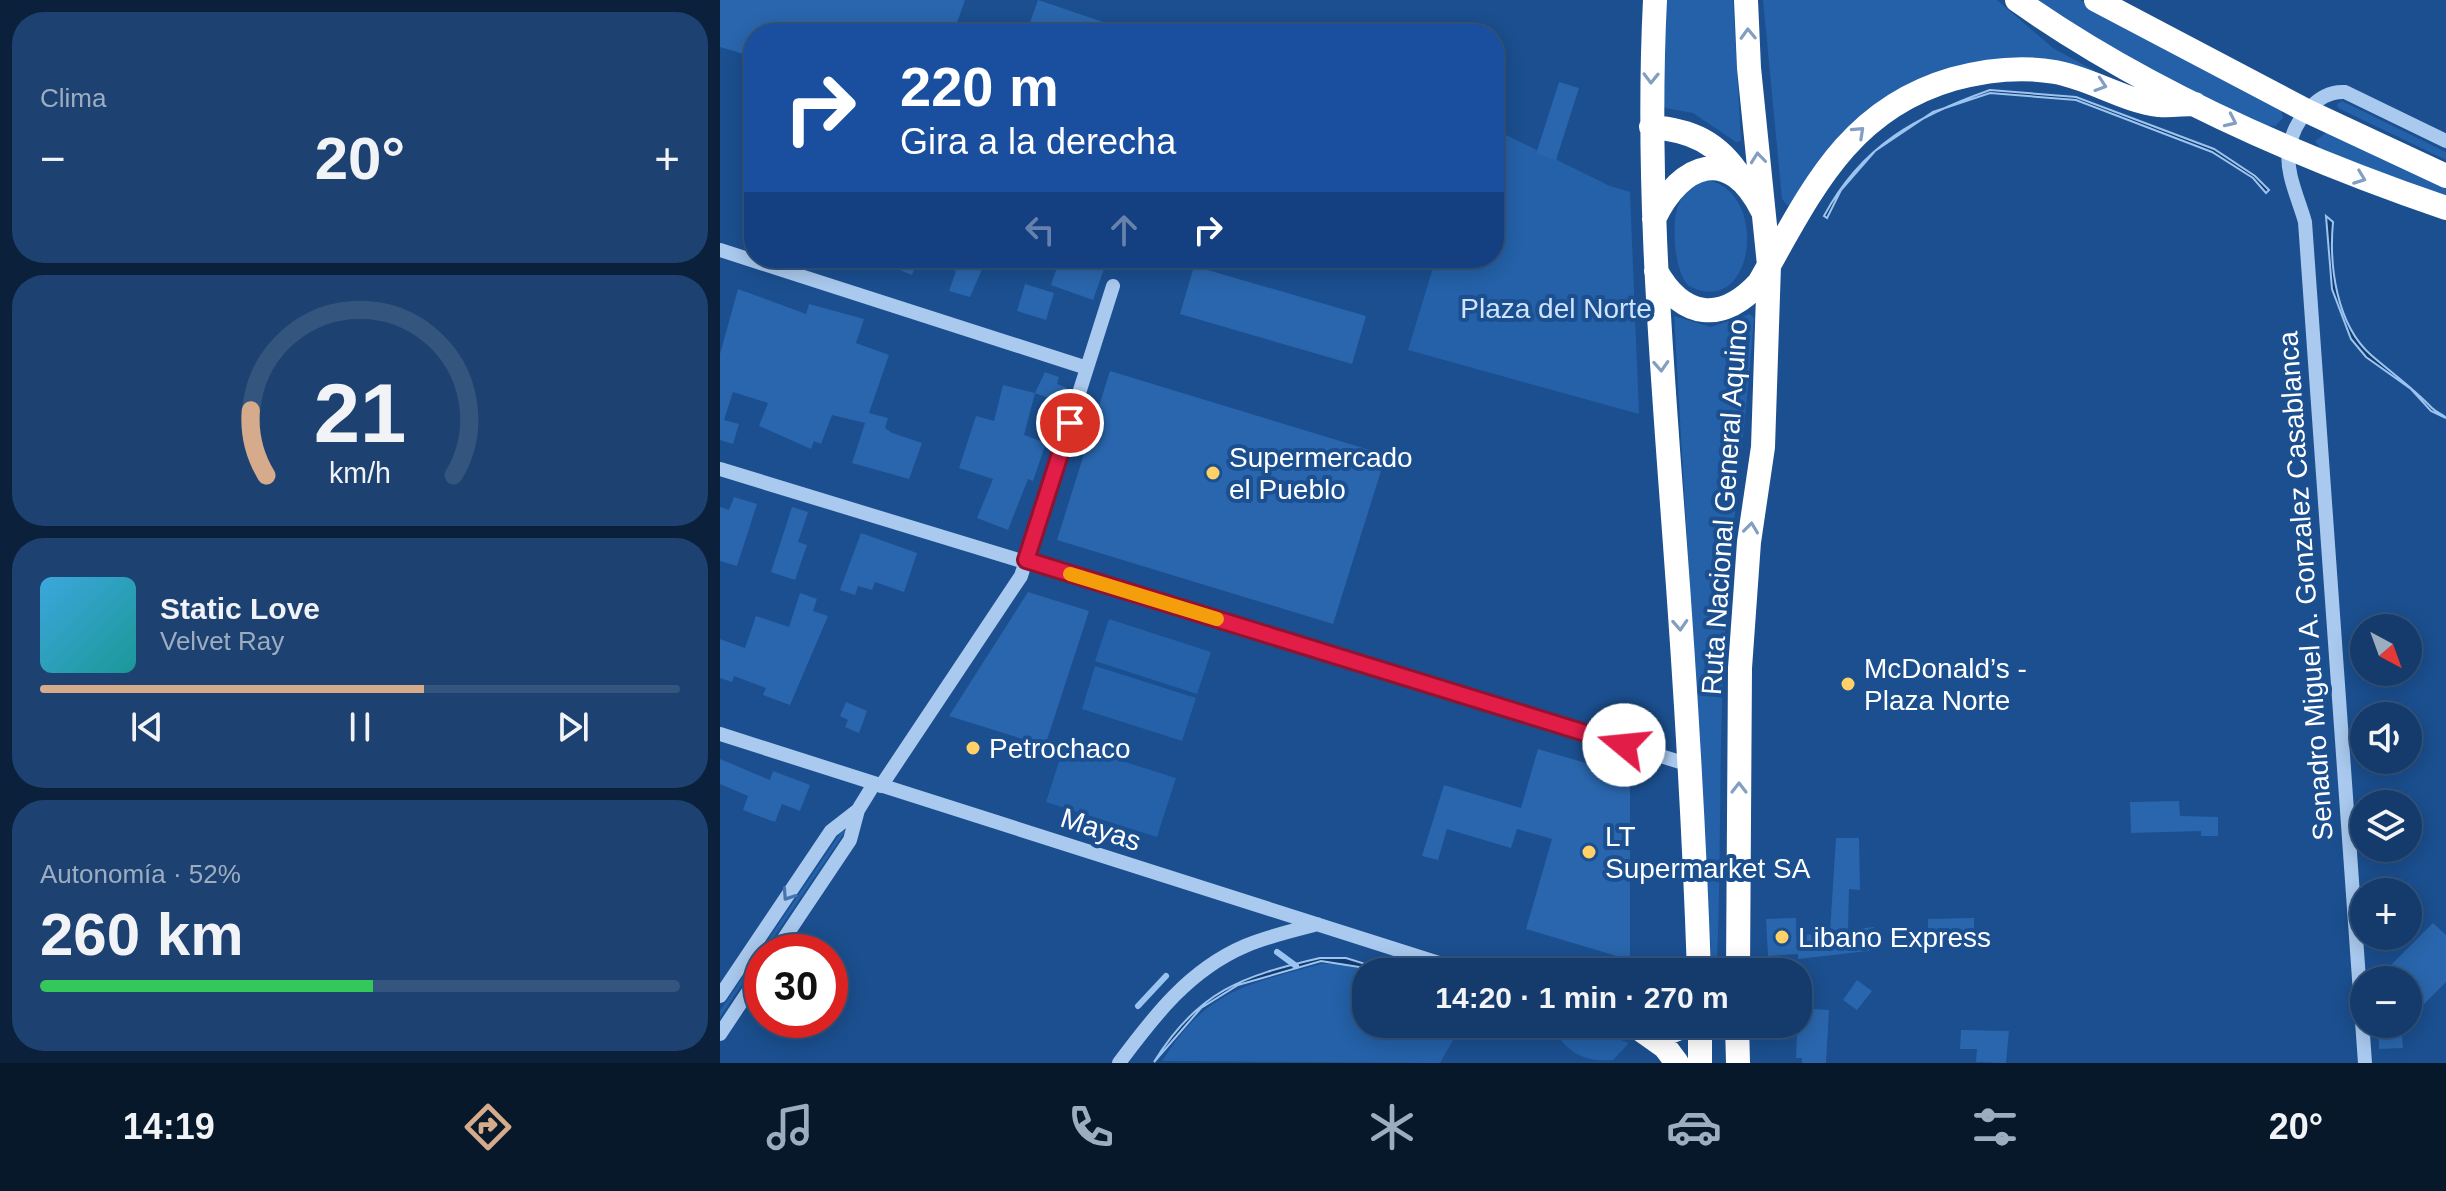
<!DOCTYPE html>
<html lang="es">
<meta charset="utf-8">
<style>
body{margin:0;font-family:Helvetica,sans-serif;background:#1d4271;color:#f1f3f6;height:100vh;display:flex;flex-direction:column;font-size:30px;white-space:nowrap}
*{box-sizing:border-box;margin:0}
p{font-size:26px;color:#9dadc1}
.icon{flex:none;width:44px;height:44px;fill:none;stroke:currentColor;stroke-width:2;stroke-linecap:round;stroke-linejoin:round}
.map{position:relative;flex:1;overflow:hidden}
.details{display:flex;flex-direction:column;gap:12px;padding:12px;background:#0b203b;width:720px}
.details>*{flex:none}
.guide{position:absolute;left:24px;top:24px;width:760px;height:244px;border-radius:32px;box-shadow:0 4px 20px #0003,0 0 0 2px #33557e;background:#1a4fa0;color:#fff;overflow:hidden}
.needle{width:52px;rotate:139deg}
.fabs{position:absolute;left:1630px;top:614px;display:grid;gap:16px}
.fabs a{display:grid;place-items:center;width:72px;height:72px;border-radius:50%;background:#143b6b;box-shadow:0 4px 20px #0003,0 0 0 2px #33557e;font-size:40px}
.speed{position:absolute;left:24px;top:934px;display:flex;gap:16px;font-size:40px;font-weight:700;text-align:center}
.speed>*{display:grid;place-content:center;width:104px;height:104px;border-radius:50%;background:#143b6b;box-shadow:0 4px 20px #0003,0 0 0 2px #33557e;line-height:1}
.speed .limit{border:12px solid #d22;background:#fff;color:#111}
.pin{position:absolute;display:grid;place-items:center;width:68px;height:68px;color:#fff;margin:-34px;border:4px solid #fff;border-radius:50%;box-shadow:0 2px 8px #0007}
.me{position:absolute;width:88px;margin:-44px;rotate:287deg;stroke-linejoin:round;filter:drop-shadow(0 0 6px #0008)}
.turn{display:flex;align-items:center;gap:28px;height:168px;padding:0 24px;font-size:36px}
.turn .icon{width:104px;height:104px;stroke-width:2.5}
.turn b{display:block;font-size:56px;line-height:68px}
.lanes{display:flex;align-items:center;height:76px;padding:0 24px;background:#0003;justify-content:center;gap:40px;direction:ltr}
.lanes .off{opacity:.35}
.big{font-size:60px;font-weight:700;line-height:1.1}
.details .card{flex:1;display:flex;flex-direction:column;justify-content:center;gap:12px;min-width:0;padding:0 28px;border-radius:32px;background:#1d4271}
.details .dial{align-items:center;gap:0}
.dial svg{height:208px;overflow:visible;fill:none;stroke:#33557e;stroke-width:7;stroke-linecap:round;text-anchor:middle}
.dial text{fill:#f1f3f6;stroke:none}
.song{display:flex;align-items:center;gap:24px}
.cover{width:96px;height:96px;border-radius:12px;background:linear-gradient(135deg,hsl(200 70% 55%),hsl(180 70% 35%))}
.played{height:8px;border-radius:4px;background:linear-gradient(90deg,#d6ab8b 60%,#33557e 60%)}
.keys{display:flex;justify-content:space-around;direction:ltr}
.heat{display:flex;justify-content:space-between;align-items:center;font-size:44px;direction:ltr}
.charge{height:12px;border-radius:6px;background:linear-gradient(90deg,#34c759 52%,#33557e 0)}
.trip{position:absolute;left:632px;top:958px;width:460px;height:80px;border-radius:32px;background:#143b6b;box-shadow:0 4px 20px #0003,0 0 0 2px #33557e;font-weight:700;line-height:80px;text-align:center}
.menu{display:flex;height:128px;justify-content:space-around;align-items:center;background:#08182b;color:#9dadc1}
.menu .icon{width:56px;height:56px}
.menu .selected{color:#d6ab8b}
.menu b{font-size:36px;color:#f1f3f6}
main{display:flex;flex:1;min-height:0}
.map>svg:first-child{display:block}
.green{fill:#2461a8}
.water{fill:#123a6d;stroke:#9cc4f0;stroke-width:2}
.lines{fill:none;stroke-linecap:round;stroke-linejoin:round}
.stream{stroke:#9cc4f0;stroke-width:6}
.building{fill:#2a66ad}
.minor{stroke:#a9c9ee;stroke-width:14}
.highway{stroke:#fff;stroke-width:24}
.oneway{stroke:#829ec1}
.oneway2{stroke:#4674ac}
.route-casing{stroke:#92132f;stroke-width:20}
.route{stroke:#e11d48;stroke-width:14}
.slow{stroke:#f59e0b;stroke-width:14}
.poi-dot{fill:#ffd166;stroke:#1b4f8f;stroke-width:3}
.labels{text-anchor:middle;stroke-width:8;stroke-linejoin:round;paint-order:stroke}
.park-label{font-size:28px;fill:#cfe3fa;stroke:#1b4f8f}
.poi-label{font-size:28px;fill:#fff;stroke:#1b4f8f;text-anchor:start}
.street-label{font-size:28px;fill:#fff;stroke:#1b4f8f}
</style>
<main>
<section class="details">
<div class="card"><p>Clima</p>
<div class="heat"><a>−</a><b class="big">20°</b><a>+</a></div>
</div>
<div class="card dial"><svg viewBox="0 0 100 80">
<path d="M14 69A42 42 0 1 1 86 69"/>
<path d="M14 69A42 42 0 0 1 8 44" stroke="#d6ab8b"/>
<text x="50" y="56" font-size="32" font-weight="700">21</text>
<text x="50" y="72" font-size="11">km/h</text>
</svg></div>
<div class="card">
<div class="song"><i class="cover"></i><div><b>Static Love</b><p>Velvet Ray</p></div></div>
<div class="played"></div>
<div class="keys"><svg class="icon" aria-label="previous" viewBox="0 0 24 24"><path d="M18 5L8 12l10 7zM5 5v14"/></svg><svg class="icon" aria-label="pause" viewBox="0 0 24 24"><path d="M8 5v14M16 5v14"/></svg><svg class="icon" aria-label="next" viewBox="0 0 24 24"><path d="M6 5l10 7-10 7zM19 5v14"/></svg></div>
</div>
<div class="card"><p>Autonomía · 52%</p><b class="big">260 km</b><div class="charge"></div></div>
</section>
<div class="map">
<svg width="1726" height="1063" viewBox="0 0 1726 1063">
<rect width="100%" height="100%" fill="#1b4f8f"/>
<!-- green -->
<path class="green" d="M943 0H1013L1021 141 1016 142 973 113 945 108 943 104Z
M1043 0H1277L1333 48 1375 71 1316 60 1127 128 1108 149 1071 205H1067L1062 199Z
M1317 0H1360L1561 109 1563 118 1555 126C1538 126 1519 113 1504 106 1439 74 1377 40 1317 0Z
M1622 101 1726 152V160L1618 108 1617 104Z
M774 129 890 186 910 192 919 414 688 350 716 258H774Z
M1607 132 1726 187V199L1603 153 1595 141Z
M985 180C1050 187 1036 321 969 286 954 272 951 225 958 206 963 193 973 185 985 180Z
M1030 314 1034 318C1025 438 1007 557 1003 676 999 772 1001 867 997 963L992 970 954 316 991 327Z
M389 619 491 652 477 694 375 661Z
M375 666 476 698 462 741 362 709Z
M345 743 456 778 437 837 326 802Z
M123 829 125 832 0 1017V1011Z
M601 964H624L649 972H646V1024H742L720 1063 442 1061C487 990 525 985 601 964Z
M833 1024H857L909 1043 893 1060C865 1063 842 1051 833 1024Z"/>
<!-- water -->
<path class="water" d="M1270 90 1356 97 1494 149 1535 176 1549 190 1546 193 1533 178 1492 152 1356 100 1270 93 1213 112 1155 151 1121 190 1107 218 1104 216C1142 145 1197 116 1270 90Z
M1606 216 1613 222C1609 265 1616 324 1651 355 1673 374 1692 387 1712 408 1717 413 1723 414 1726 418L1711 411 1691 389 1646 357 1631 339 1612 289Z
M600 958H626L671 972 601 961 518 985 481 1008 434 1062C478 991 522 976 600 958Z"/>
<g class="lines">
<!-- stream -->
<path class="stream" d="M557 952 576 966
M418 1006 446 976"/>
</g>
<!-- building -->
<path class="building" d="M0 0H245L233 34H34V57L0 47Z
M318 0 413 32V34H306Z
M839 82 859 88 836 160 816 154Z
M150 258H198L192 275Z
M207 258H267L250 297 229 291 236 271 207 262Z
M340 258H361L385 266 373 300 331 285Z
M474 266 646 316 632 364 460 314Z
M305 284 334 293 326 320 297 311Z
M18 289 86 314 89 304 144 319 136 343 169 355 149 413 168 418 165 428 172 433 202 443 189 479 132 463 145 423 112 415 101 444 94 441 91 449 39 426 48 403 13 392 4 420 19 424 13 444 0 440V354Z
M390 371 666 455 613 624 337 540Z
M325 372 339 377 337 384 347 388 342 403 315 393Z
M283 385 315 393 304 435 326 443 313 481 308 479 288 530 257 518 273 479 239 468 256 416 274 421Z
M14 497 37 504 17 566 0 561V507L9 510Z
M72 507 88 512 78 542 87 545 75 580 51 572Z
M141 533 197 553 184 592 155 582 152 590 138 586 135 595 120 590Z
M308 592 369 611 325 746 229 716Z
M80 593 97 599 93 611 108 616 70 705 43 695 46 688 14 676 12 682 0 678V639L25 648 36 616 69 627Z
M126 702 147 711 139 733 125 727 128 720 120 716Z
M818 749 910 776V960L806 929 832 839 797 829 791 848 727 829 718 860 702 856 724 785 801 808Z
M0 759 50 780 53 771 90 785 80 811 62 804 55 822 23 810 28 796 0 784Z
M1459 801 1460 816 1498 817V836H1481V831L1411 833 1410 802Z
M1116 838H1139L1140 890 1129 889 1128 930 1154 927 1156 950 1078 959V954L1048 956 1046 919 1076 918 1077 936 1110 932Z
M1254 918V941L1208 942V919Z
M1713 923 1726 935V982L1688 1020V980H1656Z
M1137 980 1152 991 1137 1010 1123 1000Z
M1078 1008 1109 1010 1106 1063H1082V1058H1076Z
M1658 1024H1681L1683 1048 1659 1049Z
M1241 1030 1289 1031 1286 1063 1256 1062 1257 1049H1240Z"/>
<g class="lines">
<!-- minor -->
<path class="minor" d="M0 250 367 368
M0 469 970 765
M0 734 747 972
M161 786 301 576 393 286
M55 952 130 840 138 810 154 784
M0 996 111 831 138 810
M0 1034 42 971
M399 1063C434 1016 469 970 525 946 548 936 573 931 597 924
M1645 1063 1585 222C1579 200 1565 172 1569 149 1573 122 1597 90 1625 92L1726 141"/>
<!-- highway -->
<path class="highway" d="M935 0C926 178 941 354 954 531 965 678 974 825 979 972
M1297 0C1426 91 1577 157 1726 208
M1376 0 1587 111 1726 176
M931 127C971 130 998 142 1021 178
M934 219C961 162 1010 145 1042 210
M936 271C963 319 1002 323 1039 283 1090 194 1126 110 1233 79 1266 70 1301 66 1335 72 1370 78 1404 101 1439 105 1451 106 1463 104 1475 104
M1018 972 1020 668 1029 542 1043 447 1049 265 1029 68 1026 0
M1017 1024 1018 1063
M914 1025 945 1047 957 1063
M927 1034 947 1033 970 1024
M980 1063V1024"/>
</g>
<!-- one-way arrows -->
<defs><path id="oneway-chevron" d="M-2-3.5L2.5 0L-2 3.5" fill="none" stroke-width="1.6" stroke-linecap="round" stroke-linejoin="round" transform="scale(2)"/></defs>
<g class="oneway">
<use href="#oneway-chevron" transform="translate(1028 34) rotate(-92)"/>
<use href="#oneway-chevron" transform="translate(931 78) rotate(91)"/>
<use href="#oneway-chevron" transform="translate(1381 85) rotate(18)"/>
<use href="#oneway-chevron" transform="translate(1511 121) rotate(25)"/>
<use href="#oneway-chevron" transform="translate(1139 132) rotate(-43)"/>
<use href="#oneway-chevron" transform="translate(1038 158) rotate(-96)"/>
<use href="#oneway-chevron" transform="translate(1640 178) rotate(21)"/>
<use href="#oneway-chevron" transform="translate(941 366) rotate(87)"/>
<use href="#oneway-chevron" transform="translate(1031 528) rotate(-83)"/>
<use href="#oneway-chevron" transform="translate(960 625) rotate(87)"/>
<use href="#oneway-chevron" transform="translate(1019 788) rotate(-90)"/>
</g>
<use class="oneway2" href="#oneway-chevron" transform="translate(68 895) rotate(124)"/>
<g class="lines">
<defs>
<path id="route" d="M350 423 306 560 904 745"/>
</defs>
<!-- route casing -->
<use href="#route" class="route-casing"/>
<!-- route -->
<use href="#route" class="route"/>
<!-- slow -->
<path class="slow" d="M350 574 497 619"/>
</g>
<!-- markers -->
<g class="poi-dot">
<circle cx="493" cy="473" r="8"/>
<circle cx="1128" cy="684" r="8"/>
<circle cx="253" cy="748" r="8"/>
<circle cx="869" cy="852" r="8"/>
<circle cx="1062" cy="937" r="8"/>
</g>
<g class="labels">
<!-- park labels -->
<g class="park-label">
<text x="836" y="318">Plaza del Norte</text>
</g>
<!-- poi labels -->
<g class="poi-label">
<text x="509" y="467">Supermercado<tspan x="509" dy="32">el Pueblo</tspan></text>
<text x="1144" y="678">McDonald’s -<tspan x="1144" dy="32">Plaza Norte</tspan></text>
<text x="269" y="758">Petrochaco</text>
<text x="885" y="846">LT<tspan x="885" dy="32">Supermarket SA</tspan></text>
<text x="1078" y="947">Libano Express</text>
</g>
<!-- street labels -->
<g class="street-label">
<text transform="translate(1004 507) rotate(-86)" y="10">Ruta Nacional General Aquino</text>
<text transform="translate(1585 586) rotate(-94)" y="10">Senadro Miguel A. Gonzalez Casablanca</text>
<text transform="translate(381 829) rotate(18)" y="10">Mayas</text>
</g>
</g>
</svg>
<div class="fabs">
<a><svg class="needle" viewBox="-14 -14 28 28"><path d="M0-13l5 13h-10z" fill="#e53935"/><path d="M0 13l5-13h-10z" fill="#9dadc1"/></svg></a>
<a><svg class="icon" aria-label="sound" viewBox="0 0 24 24"><path d="M4 9h4l5-4v14l-5-4H4zM17 9q2 3 0 6"/></svg></a>
<a><svg class="icon" aria-label="layers" viewBox="0 0 24 24"><path d="M12 4l9 5-9 5-9-5zM3 14l9 5 9-5"/></svg></a>
<a>+</a>
<a>−</a>
</div>
<div class="speed"><div class="limit">30</div></div>
<div class="pin" style="left:350px;top:423px;background:#d93025"><svg class="icon" aria-label="arrive" viewBox="0 0 24 24"><path d="M6 21V4h12l-3 4 3 4H6"/></svg></div>
<svg class="me" style="left:904px;top:745px" viewBox="-20 -20 40 40"><circle r="19" fill="#fff"/><path d="M0-13L10 11 0 6-10 11z" fill="#e11d48"/></svg>
<div class="trip">14:20 · 1 min · 270 m</div>
<div class="guide">
<div class="turn"><svg class="icon" aria-label="right" viewBox="0 0 24 24"><path d="M7 20v-9h11M14 6l5 5-5 5"/></svg><div><b>220 m</b>Gira a la derecha</div></div>
<div class="lanes"><svg class="icon off" aria-label="left" viewBox="0 0 24 24"><path d="M17 20v-9H6M10 6l-5 5 5 5"/></svg><svg class="icon off" aria-label="ahead" viewBox="0 0 24 24"><path d="M12 20V5M6 11l6-6 6 6"/></svg><svg class="icon" aria-label="right" viewBox="0 0 24 24"><path d="M7 20v-9h11M14 6l5 5-5 5"/></svg></div>
</div>
</div>
</main>
<nav class="menu">
<b>14:19</b>
<svg class="icon selected" aria-label="directions" viewBox="0 0 24 24"><path d="M12 3l9 9-9 9-9-9zM9 14v-3h6M13 9l2 2-2 2"/></svg>
<svg class="icon" aria-label="music" viewBox="0 0 24 24"><path d="M9 18V5l10-2v13"/><circle cx="6" cy="18" r="3"/><circle cx="16" cy="16" r="3"/></svg>
<svg class="icon" aria-label="phone" viewBox="0 0 24 24"><path d="M5 4h4l2 5-3 2q2 4 5 5l2-3 5 2v4C11 20 4 13 5 4z"/></svg>
<svg class="icon" aria-label="climate" viewBox="0 0 24 24"><path d="M12 3v18M4 7l16 10M4 17L20 7"/></svg>
<svg class="icon" aria-label="car" viewBox="0 0 24 24"><path d="M5 17H2v-5l4-1 3-4h7l3 4 3 1v5h-3M9 17h6M6 11h13"/><circle cx="7" cy="17" r="2"/><circle cx="17" cy="17" r="2"/></svg>
<svg class="icon" aria-label="filters" viewBox="0 0 24 24"><path d="M4 7h16M4 17h16"/><circle cx="9" cy="7" r="2"/><circle cx="15" cy="17" r="2"/></svg>
<b>20°</b>
</nav>
